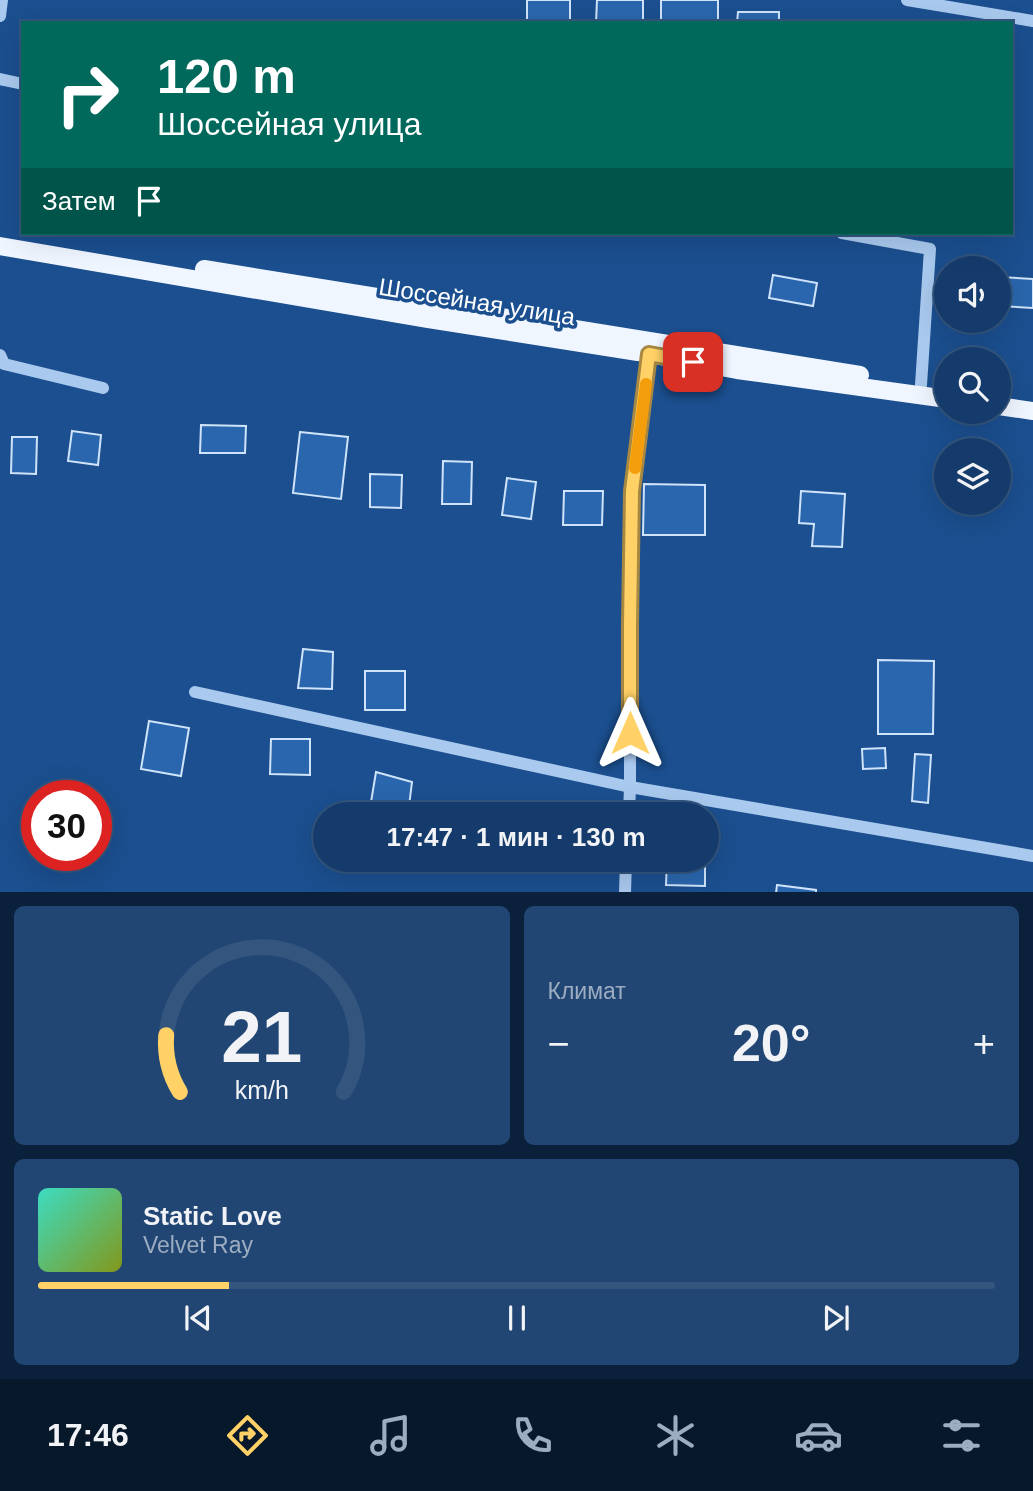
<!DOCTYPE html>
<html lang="ru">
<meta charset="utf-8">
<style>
body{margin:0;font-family:Arial,sans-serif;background:#214673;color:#f1f3f6;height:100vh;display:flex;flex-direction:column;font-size:26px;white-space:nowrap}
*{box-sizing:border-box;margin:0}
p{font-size:23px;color:#9dadc1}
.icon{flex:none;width:38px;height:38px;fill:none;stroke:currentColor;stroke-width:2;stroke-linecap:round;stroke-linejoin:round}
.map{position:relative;height:892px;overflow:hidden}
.sheet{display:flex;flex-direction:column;gap:14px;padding:14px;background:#0b203b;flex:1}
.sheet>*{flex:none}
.top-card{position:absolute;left:21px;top:21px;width:992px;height:214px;border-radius:0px;box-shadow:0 7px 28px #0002,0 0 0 2px #33557e;background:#00695c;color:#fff;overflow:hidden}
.fabs{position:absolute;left:934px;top:256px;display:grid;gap:14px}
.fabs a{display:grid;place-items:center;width:77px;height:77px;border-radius:50%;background:#143b6b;box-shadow:0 7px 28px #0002,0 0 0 2px #33557e;font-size:35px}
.speed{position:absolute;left:21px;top:780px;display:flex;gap:14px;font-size:35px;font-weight:700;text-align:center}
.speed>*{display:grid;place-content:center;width:91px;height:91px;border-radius:50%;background:#143b6b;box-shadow:0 7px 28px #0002,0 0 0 2px #33557e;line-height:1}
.speed .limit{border:10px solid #d22;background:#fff;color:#111}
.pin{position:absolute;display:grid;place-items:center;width:60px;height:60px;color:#fff;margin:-30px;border-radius:14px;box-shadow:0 4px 10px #0006}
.me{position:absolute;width:77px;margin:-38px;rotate:0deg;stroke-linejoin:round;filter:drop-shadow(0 0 5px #0008)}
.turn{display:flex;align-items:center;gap:24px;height:147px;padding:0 21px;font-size:32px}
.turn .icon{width:91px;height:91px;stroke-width:2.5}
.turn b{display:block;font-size:49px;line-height:60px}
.then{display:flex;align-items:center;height:66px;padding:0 21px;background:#0003;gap:14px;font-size:26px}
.big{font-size:52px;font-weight:700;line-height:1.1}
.sheet .widget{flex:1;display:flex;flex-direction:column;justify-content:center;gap:10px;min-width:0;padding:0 24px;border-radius:10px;background:#214673}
.sheet .dial{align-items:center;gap:0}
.dial svg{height:182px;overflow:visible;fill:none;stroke:#33557e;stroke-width:7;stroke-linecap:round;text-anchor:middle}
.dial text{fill:#f1f3f6;stroke:none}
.song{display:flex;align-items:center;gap:21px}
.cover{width:84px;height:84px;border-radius:10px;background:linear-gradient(135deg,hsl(170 70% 55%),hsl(70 70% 35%))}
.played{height:7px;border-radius:4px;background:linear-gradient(90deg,#ffd166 20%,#33557e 20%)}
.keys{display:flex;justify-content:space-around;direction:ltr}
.heat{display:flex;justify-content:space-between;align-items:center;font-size:38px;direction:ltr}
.sheet .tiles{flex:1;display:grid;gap:14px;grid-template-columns:1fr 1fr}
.widget:last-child{grid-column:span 2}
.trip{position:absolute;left:313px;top:802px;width:406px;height:70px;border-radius:35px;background:#143b6b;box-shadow:0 7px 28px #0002,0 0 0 2px #33557e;font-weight:700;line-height:70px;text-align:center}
.tabs{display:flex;height:112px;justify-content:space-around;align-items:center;background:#08182b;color:#9dadc1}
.tabs .icon{width:49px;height:49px}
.tabs .active{color:#ffd166}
.tabs b{font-size:32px;color:#f1f3f6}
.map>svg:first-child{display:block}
.building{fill:#2a66ad;stroke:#cfe3fa;stroke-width:2}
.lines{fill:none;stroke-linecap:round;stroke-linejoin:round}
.minor{stroke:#a9c9ee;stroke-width:12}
.major{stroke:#f0f6ff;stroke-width:18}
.route-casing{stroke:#a68842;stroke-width:18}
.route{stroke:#ffd166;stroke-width:12}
.slow{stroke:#f59e0b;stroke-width:12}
.labels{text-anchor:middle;stroke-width:7;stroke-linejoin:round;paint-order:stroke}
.street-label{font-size:24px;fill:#fff;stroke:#1b4f8f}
</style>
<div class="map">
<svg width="1033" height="893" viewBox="0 0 1033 893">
<rect width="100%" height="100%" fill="#1b4f8f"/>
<!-- building -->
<path class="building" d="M527 0H570V23H527Z
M597 0H643V23H596Z
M661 0H718V23H661Z
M738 12H779V23H737Z
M773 275 817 283 813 306 769 298Z
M943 275H947V304L941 303Z
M999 277 1033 279V308L999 306Z
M201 425 246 426 245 453H200Z
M72 431 101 435 98 465 68 461Z
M300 432 348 437 341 499 293 493Z
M12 437H37L36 474 11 473Z
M443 461 472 462 471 504H442Z
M370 474 402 475 401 508 370 507Z
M507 478 536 482 531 519 502 515Z
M644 484 705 485V535H643Z
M564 491H603L602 525H563Z
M801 491 845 494 842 547 812 546 814 524 799 523Z
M303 649 333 652 332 689 298 688Z
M878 660 934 661 933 734H878Z
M365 671H405V710H365Z
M149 721 189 728 181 776 141 769Z
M271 739H310V775L270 774Z
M885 748 886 768 863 769 862 749Z
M915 754 931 755 928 803 912 801Z
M376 772 412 782 408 814H369Z
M667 859H705V886L666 885Z
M777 885 816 890V893H776Z"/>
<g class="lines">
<!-- minor -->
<path class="minor" d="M907 0 1033 21
M0 16 2 0
M0 79 23 84
M842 233 930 249 921 385
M0 355 4 364 103 388
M195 692 630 787 1033 856
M629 814 630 787V625L632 491 649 354
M625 893 626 859"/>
<!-- major -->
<path class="major" d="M0 246 427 319 638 352 737 370 947 399
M204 269 860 375
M999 406 1033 411"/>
</g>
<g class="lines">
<defs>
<path id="route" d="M630 733V625L632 491 649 354 693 362"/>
</defs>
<!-- route casing -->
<use href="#route" class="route-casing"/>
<!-- route -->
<use href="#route" class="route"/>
<!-- slow -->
<path class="slow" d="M635 468 646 384"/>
</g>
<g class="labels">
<!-- street labels -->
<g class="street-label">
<text transform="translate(477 302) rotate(9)" y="8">Шоссейная улица</text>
</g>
</g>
</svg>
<div class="fabs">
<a><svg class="icon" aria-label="sound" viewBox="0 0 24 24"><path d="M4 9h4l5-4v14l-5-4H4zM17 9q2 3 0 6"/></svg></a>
<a><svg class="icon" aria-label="search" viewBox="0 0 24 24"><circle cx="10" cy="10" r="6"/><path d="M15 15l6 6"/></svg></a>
<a><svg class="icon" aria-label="layers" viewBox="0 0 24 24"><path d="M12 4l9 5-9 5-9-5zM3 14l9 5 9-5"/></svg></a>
</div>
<div class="speed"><div class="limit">30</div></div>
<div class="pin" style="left:693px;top:362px;background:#d93025"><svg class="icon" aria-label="arrive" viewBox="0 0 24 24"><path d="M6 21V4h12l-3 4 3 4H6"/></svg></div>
<svg class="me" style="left:630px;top:733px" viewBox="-20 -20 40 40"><path d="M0-17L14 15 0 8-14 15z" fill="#ffd166" stroke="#fff" stroke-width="4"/></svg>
<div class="trip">17:47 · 1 мин · 130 m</div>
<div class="top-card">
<div class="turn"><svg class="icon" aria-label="right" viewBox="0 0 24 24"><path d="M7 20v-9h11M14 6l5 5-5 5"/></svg><div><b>120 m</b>Шоссейная улица</div></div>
<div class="then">Затем<svg class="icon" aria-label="arrive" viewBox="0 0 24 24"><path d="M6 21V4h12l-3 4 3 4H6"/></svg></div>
</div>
</div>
<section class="sheet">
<div class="tiles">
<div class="widget dial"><svg viewBox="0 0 100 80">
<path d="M14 69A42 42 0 1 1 86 69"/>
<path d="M14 69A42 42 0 0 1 8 44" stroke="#ffd166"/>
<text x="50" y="56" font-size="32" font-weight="700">21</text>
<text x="50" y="72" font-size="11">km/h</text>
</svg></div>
<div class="widget"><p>Климат</p>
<div class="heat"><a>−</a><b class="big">20°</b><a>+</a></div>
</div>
<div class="widget">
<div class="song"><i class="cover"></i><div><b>Static Love</b><p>Velvet Ray</p></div></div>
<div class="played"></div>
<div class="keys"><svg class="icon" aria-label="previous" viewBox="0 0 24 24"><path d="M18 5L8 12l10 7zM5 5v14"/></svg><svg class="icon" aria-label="pause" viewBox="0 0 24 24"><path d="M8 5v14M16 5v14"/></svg><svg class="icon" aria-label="next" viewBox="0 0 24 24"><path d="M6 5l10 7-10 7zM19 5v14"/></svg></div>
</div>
</div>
</section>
<nav class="tabs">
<b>17:46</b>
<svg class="icon active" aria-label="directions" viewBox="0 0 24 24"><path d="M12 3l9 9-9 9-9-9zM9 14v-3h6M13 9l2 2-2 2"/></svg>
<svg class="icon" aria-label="music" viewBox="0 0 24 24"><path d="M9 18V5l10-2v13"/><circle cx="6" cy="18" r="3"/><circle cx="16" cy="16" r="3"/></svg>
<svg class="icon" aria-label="phone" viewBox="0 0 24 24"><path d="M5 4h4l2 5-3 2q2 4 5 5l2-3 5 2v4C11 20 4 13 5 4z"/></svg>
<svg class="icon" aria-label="climate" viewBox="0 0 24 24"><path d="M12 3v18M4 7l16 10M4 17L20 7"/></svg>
<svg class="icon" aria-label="car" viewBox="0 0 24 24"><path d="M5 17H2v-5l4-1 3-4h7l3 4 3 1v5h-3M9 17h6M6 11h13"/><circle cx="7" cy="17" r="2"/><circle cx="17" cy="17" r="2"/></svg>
<svg class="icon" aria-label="filters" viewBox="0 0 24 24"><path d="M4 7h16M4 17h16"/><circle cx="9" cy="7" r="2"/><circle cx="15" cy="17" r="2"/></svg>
</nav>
